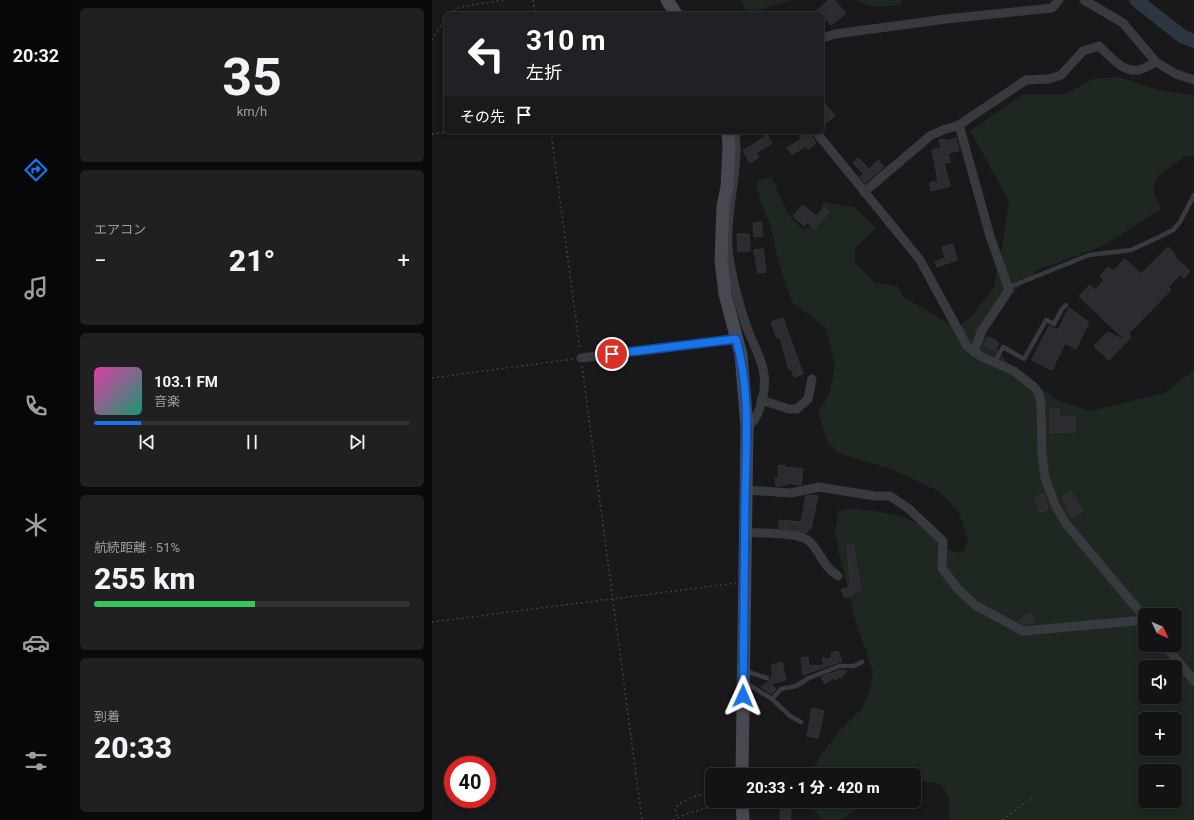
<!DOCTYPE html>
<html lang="ja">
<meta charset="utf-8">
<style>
body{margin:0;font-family:Roboto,"Noto Sans JP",sans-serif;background:#202022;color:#f1f3f6;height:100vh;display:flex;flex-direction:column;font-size:15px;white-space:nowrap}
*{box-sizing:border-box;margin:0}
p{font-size:13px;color:#9d9ea0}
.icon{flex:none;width:22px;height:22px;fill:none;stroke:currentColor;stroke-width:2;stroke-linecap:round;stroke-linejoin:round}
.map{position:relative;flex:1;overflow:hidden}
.drawer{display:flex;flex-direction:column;gap:8px;padding:8px;background:#0a0a0b;width:360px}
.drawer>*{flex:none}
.guide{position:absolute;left:12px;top:12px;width:380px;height:122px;border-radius:6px;box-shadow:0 2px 6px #0003,0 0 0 1px #323234;background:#202124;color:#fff;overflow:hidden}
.needle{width:26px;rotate:134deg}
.buttons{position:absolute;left:706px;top:608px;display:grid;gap:8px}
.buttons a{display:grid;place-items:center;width:44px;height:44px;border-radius:6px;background:#131214;box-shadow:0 2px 6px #0003,0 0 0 1px #323234;font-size:20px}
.speed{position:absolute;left:12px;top:756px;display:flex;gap:8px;font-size:20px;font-weight:700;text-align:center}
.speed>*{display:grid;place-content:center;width:52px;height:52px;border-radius:50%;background:#131214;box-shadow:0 2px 6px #0003,0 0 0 1px #323234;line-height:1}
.speed .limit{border:6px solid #d22;background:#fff;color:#111}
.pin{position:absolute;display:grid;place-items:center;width:34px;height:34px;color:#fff;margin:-17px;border:2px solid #fff;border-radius:50%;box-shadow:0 1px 4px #0007}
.me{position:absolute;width:44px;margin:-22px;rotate:1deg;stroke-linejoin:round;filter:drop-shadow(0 0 3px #0008)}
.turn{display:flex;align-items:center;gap:14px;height:84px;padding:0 16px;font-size:18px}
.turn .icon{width:52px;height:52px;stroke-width:2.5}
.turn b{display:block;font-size:28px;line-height:34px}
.then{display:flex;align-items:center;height:38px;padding:0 16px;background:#0003;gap:8px;font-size:15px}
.big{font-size:30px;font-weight:800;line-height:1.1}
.drawer .widget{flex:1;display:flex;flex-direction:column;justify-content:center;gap:6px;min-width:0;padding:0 14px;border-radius:6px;background:#202022}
.drawer .dial{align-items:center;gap:0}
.dial b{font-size:52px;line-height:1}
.song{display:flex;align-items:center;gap:12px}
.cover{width:48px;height:48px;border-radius:6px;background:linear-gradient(135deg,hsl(320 70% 55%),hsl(160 70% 35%))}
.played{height:4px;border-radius:2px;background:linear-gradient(90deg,#1a73e8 15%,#323234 15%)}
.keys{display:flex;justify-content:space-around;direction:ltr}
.heat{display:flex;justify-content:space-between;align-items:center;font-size:22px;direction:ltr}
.charge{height:6px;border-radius:3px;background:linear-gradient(90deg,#34c759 51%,#323234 0)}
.trip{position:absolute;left:273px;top:768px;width:216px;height:40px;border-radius:6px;background:#131214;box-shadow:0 2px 6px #0003,0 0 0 1px #323234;font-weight:800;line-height:40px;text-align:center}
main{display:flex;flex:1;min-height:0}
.menu{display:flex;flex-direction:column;width:72px;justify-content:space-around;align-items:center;background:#080708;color:#9d9ea0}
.menu .icon{width:28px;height:28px}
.menu .active{color:#1a73e8}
.menu b{font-size:18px;color:#f1f3f6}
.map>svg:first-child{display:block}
.green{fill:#1e2720;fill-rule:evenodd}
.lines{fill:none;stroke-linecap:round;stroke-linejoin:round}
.river{stroke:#2d3640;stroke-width:14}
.building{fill:#2c2b2f;stroke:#333237}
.path{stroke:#3f4147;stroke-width:1.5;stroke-dasharray:2 3;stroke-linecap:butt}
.lane{stroke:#393a40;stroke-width:4.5}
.street{stroke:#393a40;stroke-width:9}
.secondary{stroke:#474850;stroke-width:13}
.route-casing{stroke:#114b97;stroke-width:10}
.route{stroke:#1a73e8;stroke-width:7}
</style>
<main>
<nav class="menu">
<b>20:32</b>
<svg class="icon active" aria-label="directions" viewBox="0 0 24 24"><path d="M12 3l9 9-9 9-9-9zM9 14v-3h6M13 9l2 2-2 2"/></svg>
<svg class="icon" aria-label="music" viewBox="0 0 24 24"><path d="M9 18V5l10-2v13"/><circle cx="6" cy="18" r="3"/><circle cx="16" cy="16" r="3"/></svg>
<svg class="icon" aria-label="phone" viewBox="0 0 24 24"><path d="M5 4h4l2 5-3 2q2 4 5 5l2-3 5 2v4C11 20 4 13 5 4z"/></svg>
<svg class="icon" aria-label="climate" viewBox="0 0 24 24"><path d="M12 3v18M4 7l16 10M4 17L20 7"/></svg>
<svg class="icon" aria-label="car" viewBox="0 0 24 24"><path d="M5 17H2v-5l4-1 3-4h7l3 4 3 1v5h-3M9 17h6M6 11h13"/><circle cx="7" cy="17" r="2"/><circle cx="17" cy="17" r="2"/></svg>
<svg class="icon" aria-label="filters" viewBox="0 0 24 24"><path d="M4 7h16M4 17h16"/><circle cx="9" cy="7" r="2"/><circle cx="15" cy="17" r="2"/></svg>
</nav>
<section class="drawer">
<div class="widget dial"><b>35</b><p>km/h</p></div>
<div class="widget"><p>エアコン</p>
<div class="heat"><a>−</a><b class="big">21°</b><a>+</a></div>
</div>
<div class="widget">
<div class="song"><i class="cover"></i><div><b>103.1 FM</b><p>音楽</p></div></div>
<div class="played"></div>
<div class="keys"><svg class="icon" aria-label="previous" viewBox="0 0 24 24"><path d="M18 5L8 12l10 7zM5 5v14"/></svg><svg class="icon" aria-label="pause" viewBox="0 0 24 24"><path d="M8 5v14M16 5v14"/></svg><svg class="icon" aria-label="next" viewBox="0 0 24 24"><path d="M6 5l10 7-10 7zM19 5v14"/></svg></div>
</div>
<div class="widget"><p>航続距離 · 51%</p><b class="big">255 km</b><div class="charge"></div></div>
<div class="widget"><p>到着</p><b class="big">20:33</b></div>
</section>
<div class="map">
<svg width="762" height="820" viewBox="0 0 762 820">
<rect width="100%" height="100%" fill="#19181b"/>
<!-- green -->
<path class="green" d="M309 0H359L324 11 313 9Z
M425 0H470L469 5C454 6 437 10 425 0Z
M687 77 726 90 762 95V156L752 157 725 177 721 189 729 209 671 246 605 270 565 309 551 331 575 362 623 399 658 411 732 393 762 370V820H517V797L508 784 482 779V775H375L407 731 431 707 438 689 441 672 425 626 409 561 403 533 406 511C419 505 467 514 481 521 499 530 508 552 531 553L536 540 527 513 519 504 506 491 462 470 406 453 395 441 386 413 398 392 403 363 393 327 360 302 347 264 338 224 328 200 324 181 339 177 356 214 370 229 385 225 391 202 422 207 444 228 423 248V263L443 283 466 286 472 297 524 328 539 317 561 289 570 246 577 201 538 131 592 94H634L660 79ZM713 615H743V645H713ZM713 667H743V697H713ZM713 719H743V749H713ZM713 771H743V801H713Z
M373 801H436L409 820H391Z"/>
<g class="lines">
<!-- river -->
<path class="river" d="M704 0 750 36 762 41"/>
</g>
<!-- building -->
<path class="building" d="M397 0H402L414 13 399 25 385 10Z
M390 100 403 116 390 126Z
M375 132H377L384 143 376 149 374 146 360 155 355 148 369 139 368 136Z
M335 135 340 143 324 153 327 157 318 163 311 151Z
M524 138 527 151 516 153 518 162 512 163 518 186 499 191 498 183 506 181 500 150 509 148 507 140 513 139V141Z
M426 158 437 169 446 160 452 167 433 183 428 177 432 174 421 163Z
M371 205 384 216 392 208 397 212 382 229 375 222 372 226 361 216Z
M329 222 331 236 322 237 321 223Z
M305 234H317L318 251 306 252Z
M521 244 525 260 505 267 503 262 513 258 510 247Z
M736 247 743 254 742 256 758 271 752 278 749 274 736 287 739 290 696 334 699 337 677 360 662 346 676 332 694 341 647 296 658 285 663 290 672 280 668 276 676 267 681 271 693 259 709 274Z
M331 249 334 272 326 273 322 250Z
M637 308 657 322 644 349 633 343 620 370 600 360 617 326 626 330Z
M351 318 371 374 362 377 359 369 357 370 348 337 345 338 339 322Z
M557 337 567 343 563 351 553 345Z
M618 409H627V417H643V432L618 433Z
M353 465V467L371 469 369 485 355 483V485L344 486 343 478H347L346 466Z
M639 491 651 511 640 518 630 497Z
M611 494 616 509 608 512 603 497Z
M380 495 386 496 379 529H376L375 533 347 528V520L369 522 374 496Z
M421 545 429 590 421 591 422 593 420 595 413 598 409 590 419 587 415 546Z
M599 613 602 622 592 625 588 622 587 621 592 619 591 616Z
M406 651 410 661 371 675 369 658 376 657 377 666 392 665 390 657 394 660 400 657 399 653Z
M350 662 354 680 339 684 344 689 339 694 329 687 338 680 341 674 339 665Z
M408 670 415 671 409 678 406 676 404 680 401 678 393 684 389 677Z
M380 708 392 711 386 738 375 736Z
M349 801H360L358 820H348Z"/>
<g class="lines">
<!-- path -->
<path class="path" d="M101 0 103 14
M17 14 28 7 73 0
M0 40 14 17
M119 132 148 350
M0 134 14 132
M150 366 210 820
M0 378 141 359
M0 622 304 583
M245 816 243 810C247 799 270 795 280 791
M241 820 257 813 300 801
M570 820 600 797"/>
<!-- lane -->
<path class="lane" d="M577 290 580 286 657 255 699 250 725 238 741 230 748 222 762 195
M562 363 571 347 592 359 614 320 622 324 630 309 634 305
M313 671 335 678
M314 683 340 699 358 716 369 722
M340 699 349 689 364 686 377 678 407 666H422L430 662"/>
<!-- street -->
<path class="street" d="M652 0 691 23 724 62 744 74 762 80
M390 38 403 34 514 19 620 8 627 0
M527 125 558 236 577 290 549 332 542 352
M303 132C308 171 293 209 296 248 297 261 300 274 303 287 307 302 311 319 317 333 322 346 330 359 332 374 334 389 329 418 315 427
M384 132 488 260 535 346 550 357 582 371 603 388 607 394 609 404 610 455 613 478 624 507 635 525 713 618
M432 192 498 136 511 130 527 125 594 80 617 79 629 75 651 51 667 46C678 56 691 73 707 70 712 69 719 64 724 62
M149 358 304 339
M329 400 357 409H365L376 399 380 379
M313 490 359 493 387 487 443 496H458L477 509 511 541 510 568 526 589 543 605 591 631 713 620
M313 532C328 534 370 531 379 543 390 555 391 566 406 576
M733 645 762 681"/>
<!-- secondary -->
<path class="secondary" d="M235 0 244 14
M296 132 297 147 295 187 291 206 289 261 293 294 309 355 315 427 310 775
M310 801 311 820"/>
</g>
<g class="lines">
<defs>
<path id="route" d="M180 354 304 339C319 392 314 448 313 502 312 567 312 631 311 696"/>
</defs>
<!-- route casing -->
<use href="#route" class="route-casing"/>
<!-- route -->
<use href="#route" class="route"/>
</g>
</svg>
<div class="buttons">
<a><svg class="needle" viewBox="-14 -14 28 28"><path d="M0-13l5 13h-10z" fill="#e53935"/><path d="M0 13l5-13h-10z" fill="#9d9ea0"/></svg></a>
<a><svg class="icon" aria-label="sound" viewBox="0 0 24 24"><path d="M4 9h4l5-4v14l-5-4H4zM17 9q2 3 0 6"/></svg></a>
<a>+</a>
<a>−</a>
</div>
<div class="speed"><div class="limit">40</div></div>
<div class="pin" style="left:180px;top:354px;background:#d93025"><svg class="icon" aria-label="arrive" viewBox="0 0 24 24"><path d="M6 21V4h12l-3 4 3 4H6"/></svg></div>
<svg class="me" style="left:311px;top:696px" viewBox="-20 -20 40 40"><path d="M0-17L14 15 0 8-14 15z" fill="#1a73e8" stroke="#fff" stroke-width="4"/></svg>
<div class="trip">20:33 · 1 分 · 420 m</div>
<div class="guide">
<div class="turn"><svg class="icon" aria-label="left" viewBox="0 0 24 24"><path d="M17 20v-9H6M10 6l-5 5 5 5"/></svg><div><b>310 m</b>左折</div></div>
<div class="then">その先<svg class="icon" aria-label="arrive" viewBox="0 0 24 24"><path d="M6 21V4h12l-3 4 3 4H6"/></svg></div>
</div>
</div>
</main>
